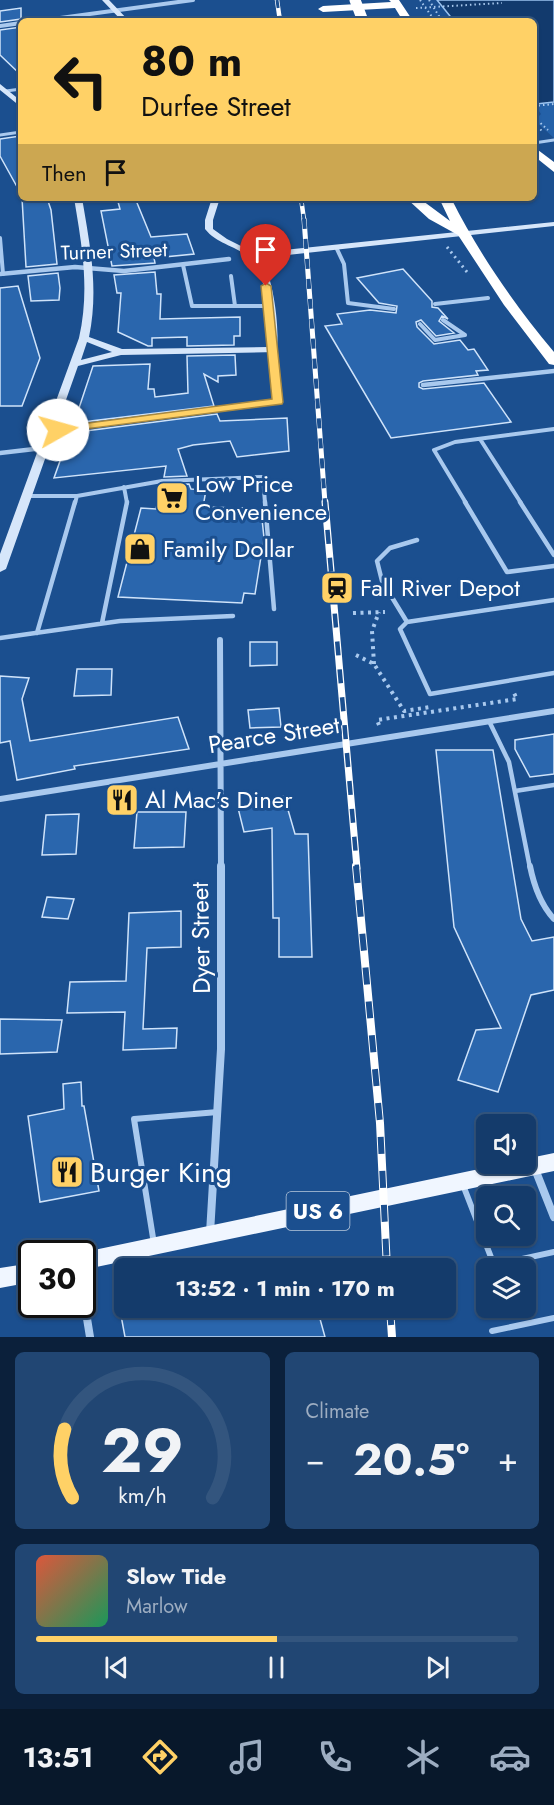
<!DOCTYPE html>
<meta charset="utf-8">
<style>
body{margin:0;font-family:Jost,sans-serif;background:#214673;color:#f1f3f6;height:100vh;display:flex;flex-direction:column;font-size:22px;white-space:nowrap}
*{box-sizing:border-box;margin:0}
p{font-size:20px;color:#9dadc1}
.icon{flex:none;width:33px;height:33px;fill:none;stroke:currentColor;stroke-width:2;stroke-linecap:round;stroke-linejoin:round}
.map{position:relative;height:1337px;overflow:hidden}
.panel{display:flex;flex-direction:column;gap:15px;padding:15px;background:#0b203b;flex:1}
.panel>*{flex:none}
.hud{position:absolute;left:18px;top:18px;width:519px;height:183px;border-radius:9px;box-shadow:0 2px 4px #0004,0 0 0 2px #33557e;background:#ffd166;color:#111;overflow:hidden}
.buttons{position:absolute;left:476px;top:1114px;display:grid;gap:12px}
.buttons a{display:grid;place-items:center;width:60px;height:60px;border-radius:9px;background:#143b6b;box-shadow:0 2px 4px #0004,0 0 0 2px #33557e;font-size:30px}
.speed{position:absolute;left:18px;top:1240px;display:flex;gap:12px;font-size:30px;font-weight:700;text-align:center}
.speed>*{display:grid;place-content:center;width:78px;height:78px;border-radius:50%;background:#143b6b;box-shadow:0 2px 4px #0004,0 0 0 2px #33557e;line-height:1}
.speed .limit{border:3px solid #111;border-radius:9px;background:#fff;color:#111}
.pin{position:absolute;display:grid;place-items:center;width:51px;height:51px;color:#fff;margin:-62px -26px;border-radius:50% 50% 50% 0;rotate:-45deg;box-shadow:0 0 6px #0007}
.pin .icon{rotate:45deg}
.me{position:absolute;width:66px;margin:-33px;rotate:83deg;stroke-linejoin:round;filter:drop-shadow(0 0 4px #0008)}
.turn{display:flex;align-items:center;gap:21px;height:126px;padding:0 24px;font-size:27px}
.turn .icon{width:78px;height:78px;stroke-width:2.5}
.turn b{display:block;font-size:42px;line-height:51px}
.then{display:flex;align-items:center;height:57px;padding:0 24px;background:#0003;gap:12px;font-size:22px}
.big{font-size:45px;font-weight:700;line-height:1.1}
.panel .card{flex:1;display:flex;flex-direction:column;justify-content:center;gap:9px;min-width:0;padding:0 21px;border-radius:9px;background:#214673}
.panel .dial{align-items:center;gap:0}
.dial svg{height:156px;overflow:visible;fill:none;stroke:#33557e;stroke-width:7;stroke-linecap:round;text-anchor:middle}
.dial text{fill:#f1f3f6;stroke:none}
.song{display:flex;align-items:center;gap:18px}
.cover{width:72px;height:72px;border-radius:9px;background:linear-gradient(135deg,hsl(10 70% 55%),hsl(150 70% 35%))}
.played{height:6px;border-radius:3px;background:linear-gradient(90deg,#ffd166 50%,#33557e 50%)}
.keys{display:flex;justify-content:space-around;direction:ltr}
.heat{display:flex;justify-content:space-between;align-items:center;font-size:33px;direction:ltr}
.panel .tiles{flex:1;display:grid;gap:15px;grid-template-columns:1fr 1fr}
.card:last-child{grid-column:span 2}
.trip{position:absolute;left:114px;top:1258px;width:342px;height:60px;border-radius:9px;background:#143b6b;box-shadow:0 2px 4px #0004,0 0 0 2px #33557e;font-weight:700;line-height:60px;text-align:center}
.menu{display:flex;height:96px;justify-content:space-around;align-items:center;background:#08182b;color:#9dadc1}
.menu .icon{width:42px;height:42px}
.menu .active{color:#ffd166}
.menu b{font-size:27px;color:#f1f3f6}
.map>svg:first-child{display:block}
.green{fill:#2461a8}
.water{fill:#123a6d;stroke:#9cc4f0;stroke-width:1.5}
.building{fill:#2a66ad;stroke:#cfe3fa;stroke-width:1.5}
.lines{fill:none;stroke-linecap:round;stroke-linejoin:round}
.path-far2{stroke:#a9c9ee;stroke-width:2;stroke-dasharray:1.5 3;stroke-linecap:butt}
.path-far1{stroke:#a9c9ee;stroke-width:3;stroke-dasharray:2 4;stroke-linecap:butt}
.path{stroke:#a9c9ee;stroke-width:4;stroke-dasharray:3 4.5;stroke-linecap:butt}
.lane-far3{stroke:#a9c9ee;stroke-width:3}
.lane-far2{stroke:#a9c9ee;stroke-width:4}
.lane-far1{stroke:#a9c9ee;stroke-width:4.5}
.lane{stroke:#a9c9ee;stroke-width:6}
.street-far3{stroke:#a9c9ee;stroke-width:4}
.street-far2{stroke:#a9c9ee;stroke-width:4.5}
.street-far1{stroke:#a9c9ee;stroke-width:6}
.street{stroke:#a9c9ee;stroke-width:8}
.secondary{fill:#d6e6fa;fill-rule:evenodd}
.primary{fill:#f0f6ff;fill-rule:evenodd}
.highway{fill:#fff;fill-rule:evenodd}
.rail-far3-casing{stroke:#fff;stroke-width:4.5}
.rail-far2-casing{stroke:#fff;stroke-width:5}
.rail-far1-casing{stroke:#fff;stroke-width:7}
.rail-casing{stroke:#fff;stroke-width:8}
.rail-far3{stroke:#1b4f8f;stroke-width:3;stroke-dasharray:8;stroke-linecap:butt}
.rail-far2{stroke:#1b4f8f;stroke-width:4;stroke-dasharray:10;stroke-linecap:butt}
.rail-far1{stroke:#1b4f8f;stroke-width:4.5;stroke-dasharray:14;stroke-linecap:butt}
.rail{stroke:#1b4f8f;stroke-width:6;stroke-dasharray:17;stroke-linecap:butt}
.highway-bridge{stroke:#fff;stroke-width:11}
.route{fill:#ffd166;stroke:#a68842;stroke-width:1.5}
.labels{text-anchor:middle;stroke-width:6;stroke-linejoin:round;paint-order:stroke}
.far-street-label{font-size:20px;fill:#fff;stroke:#1b4f8f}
.shield{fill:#1b4f8f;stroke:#bbcadd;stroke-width:1.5}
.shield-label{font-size:22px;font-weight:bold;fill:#fff}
.poi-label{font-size:24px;fill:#fff;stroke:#1b4f8f;text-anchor:start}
.street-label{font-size:24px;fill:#fff;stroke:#1b4f8f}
.near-poi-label{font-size:28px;fill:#fff;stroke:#1b4f8f;text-anchor:start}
</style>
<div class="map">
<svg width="554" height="1337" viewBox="0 0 554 1337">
<rect width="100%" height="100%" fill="#1b4f8f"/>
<!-- green -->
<path class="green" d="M554 102V138L534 120V114L538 117 541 114 534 104Z"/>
<!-- water -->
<path class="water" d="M437 0H554V102L536 104 534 102V21H454Z"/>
<!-- building -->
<path class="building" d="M21 8V19L0 22V11Z
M21 27V75L0 55V30Z
M20 136 21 137V194L0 156V139Z
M22 198H47L51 210 57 264 26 267Z
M117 198H135L151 237 187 234 194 254 154 258 155 263 112 266 101 211 120 209Z
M403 269 432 301V307L438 308 448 319 442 316 439 321 454 333 436 336 421 320 416 322 417 327 434 344 460 340 468 350 474 349 488 370 476 371 478 375 423 381 419 383V387L423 389 484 383 511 422 391 438 325 326 342 324 337 314 370 310 396 313 397 306 379 303 357 278Z
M155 272 157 294H161L160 319 240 317V336H234V345L187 346V337L152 338V346H148L118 332 121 293H117L114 275Z
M58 273 60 288 59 300 31 301 28 276Z
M18 286 40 358 22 406H0V288Z
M235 355 236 375 218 376V382L204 374 214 406 74 423 93 366 150 364 148 389H154L155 397 188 393 187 356Z
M217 414 220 421 287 418 289 451 237 457 230 441 193 445 178 449 187 476 164 477 166 466 54 478 70 433Z
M189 484 191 489 206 490 203 507 244 508 243 513 258 514 257 519H262L264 538 255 594 244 593 242 603 118 597 141 508 156 509 162 485Z
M250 642H277V665L250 666Z
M77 669H112L111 695 74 696Z
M0 676 29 678 22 699 30 741 178 717 189 749 74 766 75 769 17 780 10 741 0 743Z
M279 708 281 727 250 728 248 710Z
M554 734V774L530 777 515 749V740Z
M436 750H493L521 919 532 941 554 937V990L531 995 498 1092 458 1080 476 1030 501 1028 454 927Z
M284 796 295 834H308L312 957H279V918H273L272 828 244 832 238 808 269 804 267 799Z
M137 812H186L184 847 134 848Z
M79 814 76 854 42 855 46 815Z
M47 897 74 899 68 919 42 917Z
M181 911V947L147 948 143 1029 177 1028 176 1048 123 1050 125 1012 67 1013 70 982 126 981 129 913Z
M0 1019 62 1020 57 1052 0 1054Z
M81 1082 82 1106H84L99 1191 40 1202 28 1116 64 1109 63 1084Z
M131 1308H317L325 1337H125L120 1310Z"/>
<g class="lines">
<!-- path-far2 -->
<path class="path-far2" d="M420 0 435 21
M429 0 442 21
M416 8 502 3
M534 106 554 104
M534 117 548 130
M534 123 542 131"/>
<!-- path-far1 -->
<path class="path-far1" d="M447 247 467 272"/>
<!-- path -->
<path class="path" d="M353 613 385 612
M356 655 374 664 404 711 430 707
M374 664 372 631 379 612
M379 725 377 720 517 699 514 693"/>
<!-- lane-far3 -->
<path class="lane-far3" d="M6 91 21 89
M0 135 21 132
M534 143 554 140"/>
<!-- lane-far2 -->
<path class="lane-far2" d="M0 238 3 274
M336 247 344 264 348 303 394 309
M183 265 192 306H270
M231 276 235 306
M435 304 488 298
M420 324 435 340 465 335 443 320
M480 439 521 503
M124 487 127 503
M28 496H77L162 481 263 477 265 503
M75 503 77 496
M466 503 434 450 455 442 554 429"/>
<!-- lane-far1 -->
<path class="lane-far1" d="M265 502 274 609
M465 502 507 572 554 566
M520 502 554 555
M554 600 407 622 400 629 430 694 554 673
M407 622 382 581 377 561 390 548 417 540
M102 623 127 502
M37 633 75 502
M0 638 120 621 233 616
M489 721 509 762 530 868
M515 791 554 785"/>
<!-- lane -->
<path class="lane" d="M530 866C534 886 540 904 554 919
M463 1185 494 1265 554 1252
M154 1244 134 1119 218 1112
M492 1331 554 1318"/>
<!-- street-far3 -->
<path class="street-far3" d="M38 21 193 0
M0 26 21 23"/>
<!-- street-far2 -->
<path class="street-far2" d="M0 274 75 267 124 271 229 259
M423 385 554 371
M49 431 278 402 273 350
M0 453 43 448"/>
<!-- street-far1 -->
<path class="street-far1" d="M220 640 221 868
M0 799 554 711"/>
<!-- street -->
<path class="street" d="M535 1169 554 1217
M210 1233 221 1049V866
M82 1288 90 1337"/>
<!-- secondary -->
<path class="secondary" d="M102 0H109L129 21H122Z
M0 84 21 101V107L0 90Z
M74 198H82C90 245 99 289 89 337L122 349 268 347C267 323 269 272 249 257 234 245 217 244 205 229V220L212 198H220L213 220V229L227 239 255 253 554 222V226L260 258C273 273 281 333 276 352L121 355 78 366 6 569 0 572V554L79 338C90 290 82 246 74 198ZM87 342 112 352 81 360Z"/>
<!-- primary -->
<path class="primary" d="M554 1153V1171L82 1270V1254H75L503 1164H525V1159Z
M32 1263V1282L0 1288V1268Z"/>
<!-- highway -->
<path class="highway" d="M389 0H399L413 21H403L395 8 323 12 318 9 323 6 391 2Z
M534 147 554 162V172L534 156Z
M406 198H419L450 221 439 198H451C479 254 514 304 554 352V365L549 364 504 305 458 235 429 219Z"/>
<defs>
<path id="rail-far3" d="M277 0 280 21
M301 198 304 220"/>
<path id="rail-far2" d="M304 219 325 503"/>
<path id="rail-far1" d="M325 502 357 868"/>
<path id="rail" d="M356 866 380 1123 387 1269
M390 1308 392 1337"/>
</defs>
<!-- rail-far3 casing -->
<use href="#rail-far3" class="rail-far3-casing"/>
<!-- rail-far2 casing -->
<use href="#rail-far2" class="rail-far2-casing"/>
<!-- rail-far1 casing -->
<use href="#rail-far1" class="rail-far1-casing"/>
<!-- rail casing -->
<use href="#rail" class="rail-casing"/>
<!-- rail-far3 -->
<use href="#rail-far3" class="rail-far3"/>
<!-- rail-far2 -->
<use href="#rail-far2" class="rail-far2"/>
<!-- rail-far1 -->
<use href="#rail-far1" class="rail-far1"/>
<!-- rail -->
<use href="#rail" class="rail"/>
<!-- highway-bridge -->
<path class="highway-bridge" d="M355 0 363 21"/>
</g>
<!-- route -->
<path class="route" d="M266 283 271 286 283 402 282 404 54 433V428L58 427 272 399 261 286Z"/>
<!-- icons -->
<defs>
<symbol id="supermarket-square" viewBox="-11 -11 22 22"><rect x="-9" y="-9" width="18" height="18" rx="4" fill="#ffd166" stroke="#1b4f8f"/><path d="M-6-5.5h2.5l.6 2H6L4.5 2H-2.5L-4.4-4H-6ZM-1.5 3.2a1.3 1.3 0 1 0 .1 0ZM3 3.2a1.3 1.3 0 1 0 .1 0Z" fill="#111"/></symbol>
<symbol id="shop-square" viewBox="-11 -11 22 22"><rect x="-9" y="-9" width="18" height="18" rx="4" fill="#ffd166" stroke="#1b4f8f"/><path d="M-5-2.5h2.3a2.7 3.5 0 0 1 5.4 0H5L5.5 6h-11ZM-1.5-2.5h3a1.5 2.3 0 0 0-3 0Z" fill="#111"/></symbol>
<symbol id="station-square" viewBox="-11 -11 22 22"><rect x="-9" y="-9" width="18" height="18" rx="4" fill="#ffd166" stroke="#1b4f8f"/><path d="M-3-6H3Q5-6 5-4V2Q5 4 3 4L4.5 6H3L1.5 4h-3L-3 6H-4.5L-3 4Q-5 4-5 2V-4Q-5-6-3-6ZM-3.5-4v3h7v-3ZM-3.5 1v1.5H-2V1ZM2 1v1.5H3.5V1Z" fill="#111"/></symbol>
<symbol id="restaurant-square" viewBox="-11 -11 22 22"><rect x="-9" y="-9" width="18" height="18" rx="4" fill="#ffd166" stroke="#1b4f8f"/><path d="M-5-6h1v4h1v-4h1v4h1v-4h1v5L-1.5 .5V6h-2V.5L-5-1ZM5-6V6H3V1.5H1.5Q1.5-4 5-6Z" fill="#111"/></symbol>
</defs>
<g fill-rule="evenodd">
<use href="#supermarket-square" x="153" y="479" width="38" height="38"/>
<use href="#shop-square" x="121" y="530" width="38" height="38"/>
<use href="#station-square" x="318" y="569" width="38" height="38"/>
<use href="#restaurant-square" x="103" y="781" width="38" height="38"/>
<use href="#restaurant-square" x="48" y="1153" width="38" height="38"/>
</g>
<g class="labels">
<!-- far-street labels -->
<g class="far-street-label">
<text transform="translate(114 251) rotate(-2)" y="7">Turner Street</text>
</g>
<!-- shield labels -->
<rect class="shield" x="286.5" y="1192" width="63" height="38" rx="4.5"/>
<g class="shield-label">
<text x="318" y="1219">US 6</text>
</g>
<!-- poi labels -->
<g class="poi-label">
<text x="195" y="492">Low Price<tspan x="195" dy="28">Convenience</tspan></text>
<text x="163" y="557">Family Dollar</text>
<text x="360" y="596">Fall River Depot</text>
<text x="145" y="808">Al Mac's Diner</text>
</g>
<!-- street labels -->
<g class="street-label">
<text transform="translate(274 735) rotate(-9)" y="8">Pearce Street</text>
<text transform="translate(201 938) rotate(-91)" y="8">Dyer Street</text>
</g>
<!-- near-poi labels -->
<g class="near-poi-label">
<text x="90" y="1182">Burger King</text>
</g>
</g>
</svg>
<div class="buttons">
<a><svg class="icon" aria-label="sound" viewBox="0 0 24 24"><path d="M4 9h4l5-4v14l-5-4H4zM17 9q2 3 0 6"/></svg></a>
<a><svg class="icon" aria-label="search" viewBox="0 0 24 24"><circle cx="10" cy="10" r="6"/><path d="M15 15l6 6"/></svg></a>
<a><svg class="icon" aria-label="layers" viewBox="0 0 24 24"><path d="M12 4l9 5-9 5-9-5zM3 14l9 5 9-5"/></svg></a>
</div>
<div class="speed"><div class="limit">30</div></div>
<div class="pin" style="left:266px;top:286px;background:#d93025"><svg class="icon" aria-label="arrive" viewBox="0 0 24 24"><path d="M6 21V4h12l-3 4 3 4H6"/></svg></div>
<svg class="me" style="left:58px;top:430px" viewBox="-20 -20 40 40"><circle r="19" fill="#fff"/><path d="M0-13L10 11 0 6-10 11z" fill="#ffd166"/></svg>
<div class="trip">13:52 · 1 min · 170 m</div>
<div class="hud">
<div class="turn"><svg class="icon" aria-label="left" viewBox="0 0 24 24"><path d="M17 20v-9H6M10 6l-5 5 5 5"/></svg><div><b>80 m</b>Durfee Street</div></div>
<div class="then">Then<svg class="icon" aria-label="arrive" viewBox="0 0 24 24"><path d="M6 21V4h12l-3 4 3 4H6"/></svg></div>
</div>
</div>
<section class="panel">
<div class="tiles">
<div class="card dial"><svg viewBox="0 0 100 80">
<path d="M14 69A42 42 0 1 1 86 69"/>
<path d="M14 69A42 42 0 0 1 10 34" stroke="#ffd166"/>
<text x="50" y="56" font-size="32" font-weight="700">29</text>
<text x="50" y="72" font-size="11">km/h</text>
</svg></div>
<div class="card"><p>Climate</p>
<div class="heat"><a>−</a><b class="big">20.5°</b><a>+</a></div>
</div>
<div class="card">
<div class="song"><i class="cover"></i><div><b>Slow Tide</b><p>Marlow</p></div></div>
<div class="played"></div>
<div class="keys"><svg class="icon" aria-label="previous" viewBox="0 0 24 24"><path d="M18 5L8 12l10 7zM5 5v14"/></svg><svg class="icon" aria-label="pause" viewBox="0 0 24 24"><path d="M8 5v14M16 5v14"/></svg><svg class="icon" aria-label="next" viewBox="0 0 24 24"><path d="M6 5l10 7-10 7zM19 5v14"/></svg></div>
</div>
</div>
</section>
<nav class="menu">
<b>13:51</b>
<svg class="icon active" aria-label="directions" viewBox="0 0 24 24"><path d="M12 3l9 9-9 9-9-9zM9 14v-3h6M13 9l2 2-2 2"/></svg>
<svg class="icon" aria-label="music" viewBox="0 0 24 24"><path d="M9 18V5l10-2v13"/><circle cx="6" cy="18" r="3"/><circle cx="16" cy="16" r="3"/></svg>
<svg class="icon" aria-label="phone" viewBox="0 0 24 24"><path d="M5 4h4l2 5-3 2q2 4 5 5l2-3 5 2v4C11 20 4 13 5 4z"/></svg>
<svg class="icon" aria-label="climate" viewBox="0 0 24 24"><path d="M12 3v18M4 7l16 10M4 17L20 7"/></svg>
<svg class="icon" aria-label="car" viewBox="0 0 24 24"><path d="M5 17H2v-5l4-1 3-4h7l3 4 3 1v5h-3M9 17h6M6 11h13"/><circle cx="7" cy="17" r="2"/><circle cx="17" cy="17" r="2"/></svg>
</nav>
